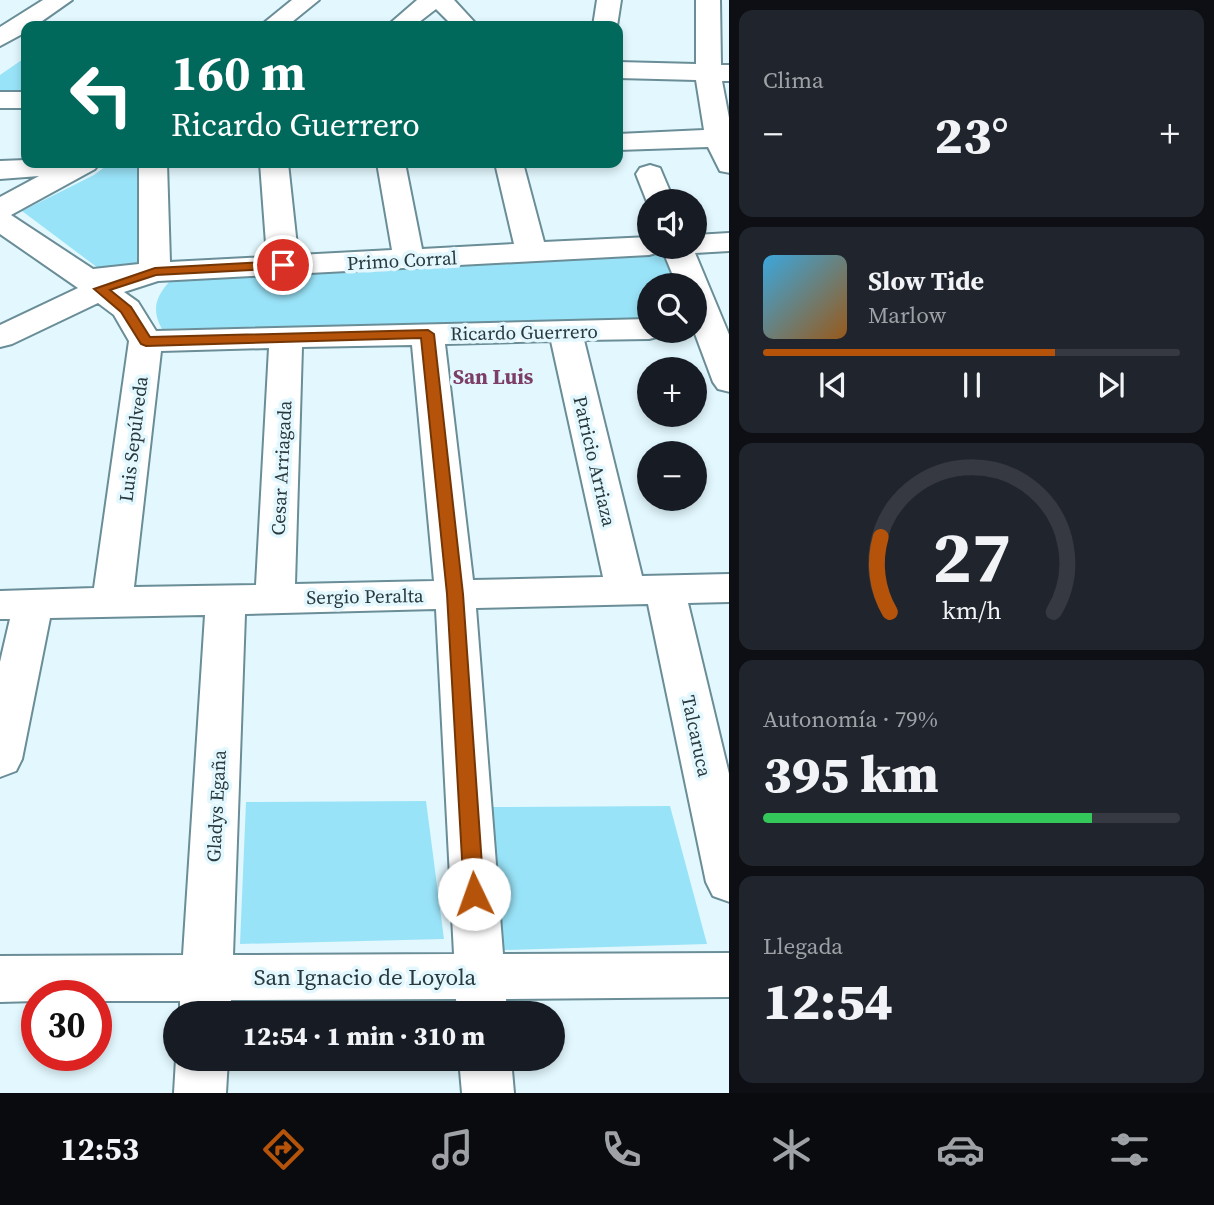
<!DOCTYPE html>
<html lang="es">
<meta charset="utf-8">
<style>
body{margin:0;font-family:"Source Serif 4",serif;background:#20242c;color:#f1f3f6;height:100vh;display:flex;flex-direction:column;font-size:26px;white-space:nowrap}
*{box-sizing:border-box;margin:0}
p{font-size:23px;color:#9ea1a6}
.icon{flex:none;width:38px;height:38px;fill:none;stroke:currentColor;stroke-width:2;stroke-linecap:round;stroke-linejoin:round}
.map{position:relative;flex:1;overflow:hidden}
.panel{display:flex;flex-direction:column;gap:10px;padding:10px;background:#0d0f14;width:485px}
.panel>*{flex:none}
.hud{position:absolute;left:21px;top:21px;width:602px;height:147px;border-radius:14px;box-shadow:0 4px 10px #0003;background:#00695c;color:#fff;overflow:hidden}
.tools{position:absolute;left:637px;top:189px;display:grid;gap:14px}
.tools a{display:grid;place-items:center;width:70px;height:70px;border-radius:50%;background:#171b24;box-shadow:0 4px 10px #0003;font-size:35px}
.speed{position:absolute;left:21px;top:980px;display:flex;gap:14px;font-size:35px;font-weight:700;text-align:center}
.speed>*{display:grid;place-content:center;width:91px;height:91px;border-radius:50%;background:#171b24;box-shadow:0 4px 10px #0003;line-height:1}
.speed .limit{border:10px solid #d22;background:#fff;color:#111}
.pin{position:absolute;display:grid;place-items:center;width:60px;height:60px;color:#fff;margin:-30px;border:4px solid #fff;border-radius:50%;box-shadow:0 2px 7px #0007}
.me{position:absolute;width:77px;margin:-38px;rotate:357deg;stroke-linejoin:round;filter:drop-shadow(0 0 5px #0008)}
.turn{display:flex;align-items:center;gap:24px;height:147px;padding:0 35px;font-size:32px}
.turn .icon{width:91px;height:91px;stroke-width:2.5}
.turn b{display:block;font-size:49px;line-height:60px}
.big{font-size:52px;font-weight:800;line-height:1.1}
.panel .widget{flex:1;display:flex;flex-direction:column;justify-content:center;gap:10px;min-width:0;padding:0 24px;border-radius:14px;background:#20242c}
.panel .dial{align-items:center;gap:0}
.dial svg{height:182px;overflow:visible;fill:none;stroke:#363941;stroke-width:7;stroke-linecap:round;text-anchor:middle}
.dial text{fill:#f1f3f6;stroke:none}
.song{display:flex;align-items:center;gap:21px}
.cover{width:84px;height:84px;border-radius:10px;background:linear-gradient(135deg,hsl(200 70% 55%),hsl(30 70% 35%))}
.played{height:7px;border-radius:4px;background:linear-gradient(90deg,#b45309 70%,#363941 70%)}
.keys{display:flex;justify-content:space-around;direction:ltr}
.heat{display:flex;justify-content:space-between;align-items:center;font-size:38px;direction:ltr}
.charge{height:10px;border-radius:5px;background:linear-gradient(90deg,#34c759 79%,#363941 0)}
.trip{position:absolute;left:163px;top:1001px;width:402px;height:70px;border-radius:35px;background:#171b24;box-shadow:0 4px 10px #0003;font-weight:800;line-height:70px;text-align:center}
.tabs{display:flex;height:112px;justify-content:space-around;align-items:center;background:#090b0e;color:#9ea1a6}
.tabs .icon{width:49px;height:49px}
.tabs .on{color:#b45309}
.tabs b{font-size:32px;color:#f1f3f6}
main{display:flex;flex:1;min-height:0}
.map>svg:first-child{display:block}
.green{fill:#99e3f8}
.lines{fill:none;stroke-linecap:round;stroke-linejoin:round}
.minor-casing{stroke:#6a8d97;stroke-width:4}
.minor{fill:#fff;fill-rule:evenodd}
.route{fill:#b45309;stroke:#753606;stroke-width:2}
.labels{text-anchor:middle;stroke-width:7;stroke-linejoin:round;paint-order:stroke}
.street-label{font-size:19px;fill:#29383c;stroke:#e2f8fe}
.neighbourhood-label{font-size:21px;font-weight:bold;fill:#7c3e67;stroke:#e2f8fe}
.near-street-label{font-size:23px;fill:#29383c;stroke:#e2f8fe}
</style>
<main>
<div class="map">
<svg width="730" height="1093" viewBox="0 0 730 1093">
<rect width="100%" height="100%" fill="#e2f8fe"/>
<!-- green -->
<path class="green" d="M26 57V92H0V75Z
M110 163H146L144 263 98 268 22 211 94 175Z
M673 252 684 285H649V321L162 329C151 310 156 296 170 281Z
M426 801 444 939 240 944 246 802Z
M670 806 707 944 504 950 490 807Z"/>
<g class="lines">
<defs>
<path id="minor" d="M43 0H72L35 26H26V32L0 46V27Z
M292 0H319L287 26H260Z
M417 0H454L478 26H453L436 9 414 26H387Z
M597 0H621L617 26H593Z
M696 0H720L721 65H730V81H722L730 123V173L720 171 708 147 618 150V134L704 130 696 80 618 78V62L696 64Z
M0 92H26V108H0Z
M26 160V163H99L95 169 11 215 93 269 139 264V163H167L170 262 267 257 260 163H288L298 255 392 250 377 163H405L422 249 514 244 495 163H523L544 242 649 237V247H695V235L730 233V251L695 253 730 337V392L718 389 713 382 694 331 695 285H677L662 249 660 252 649 255 158 281 124 292 138 302 156 331 649 319V331H664L661 336 649 339 584 340 642 576 730 574V602L688 603 730 778V902L713 896 706 882 648 604 476 608 503 954 730 953V997L506 999 507 1013H457L456 999 231 1000 230 1013H180V1001H96V996H37V1001L0 1002V956L183 955 205 615 50 618 22 759 16 771 0 777V662L10 619H0V591L94 588 129 341 114 315 98 303 12 344 0 347V325L78 288 0 234V197L39 176 0 179V161ZM551 341 603 577 473 580 445 344ZM412 345 434 581 295 584 302 347ZM269 348 256 585 134 587 161 351ZM436 609 454 954 233 955 245 614Z
M650 165 660 168 674 201H649V207L636 174 640 168Z
M176 1059H228L226 1093H174Z
M459 1059H511L514 1093H462Z"/>
</defs>
<!-- minor casing -->
<use href="#minor" class="minor-casing"/>
<!-- minor -->
<use href="#minor" class="minor"/>
</g>
<!-- route -->
<path class="route" d="M283 261 288 263V268L156 275 110 290 131 307 150 337 428 330 434 334 463 594 484 894 481 900 474 903 467 900 464 894 447 594 421 338 146 346 141 344 121 312 94 289 155 268Z"/>
<g class="labels">
<!-- street labels -->
<g class="street-label">
<text transform="translate(402 260) rotate(-3)" y="7">Primo Corral</text>
<text transform="translate(524 332) rotate(-1)" y="7">Ricardo Guerrero</text>
<text transform="translate(133 439) rotate(-83)" y="7">Luis Sepúlveda</text>
<text transform="translate(595 461) rotate(77)" y="7">Patricio Arriaza</text>
<text transform="translate(281 468) rotate(-87)" y="7">Cesar Arriagada</text>
<text transform="translate(365 596) rotate(-1)" y="7">Sergio Peralta</text>
<text transform="translate(697 736) rotate(78)" y="7">Talcaruca</text>
<text transform="translate(216 806) rotate(-87)" y="7">Gladys Egaña</text>
</g>
<!-- neighbourhood labels -->
<g class="neighbourhood-label">
<text x="493" y="384">San Luis</text>
</g>
<!-- near-street labels -->
<g class="near-street-label">
<text x="365" y="985">San Ignacio de Loyola</text>
</g>
</g>
</svg>
<div class="tools">
<a><svg class="icon" aria-label="sound" viewBox="0 0 24 24"><path d="M4 9h4l5-4v14l-5-4H4zM17 9q2 3 0 6"/></svg></a>
<a><svg class="icon" aria-label="search" viewBox="0 0 24 24"><circle cx="10" cy="10" r="6"/><path d="M15 15l6 6"/></svg></a>
<a>+</a>
<a>−</a>
</div>
<div class="speed"><div class="limit">30</div></div>
<div class="pin" style="left:283px;top:265px;background:#d93025"><svg class="icon" aria-label="arrive" viewBox="0 0 24 24"><path d="M6 21V4h12l-3 4 3 4H6"/></svg></div>
<svg class="me" style="left:474px;top:894px" viewBox="-20 -20 40 40"><circle r="19" fill="#fff"/><path d="M0-13L10 11 0 6-10 11z" fill="#b45309"/></svg>
<div class="trip">12:54 · 1 min · 310 m</div>
<div class="hud">
<div class="turn"><svg class="icon" aria-label="left" viewBox="0 0 24 24"><path d="M17 20v-9H6M10 6l-5 5 5 5"/></svg><div><b>160 m</b>Ricardo Guerrero</div></div>
</div>
</div>
<section class="panel">
<div class="widget"><p>Clima</p>
<div class="heat"><a>−</a><b class="big">23°</b><a>+</a></div>
</div>
<div class="widget">
<div class="song"><i class="cover"></i><div><b>Slow Tide</b><p>Marlow</p></div></div>
<div class="played"></div>
<div class="keys"><svg class="icon" aria-label="previous" viewBox="0 0 24 24"><path d="M18 5L8 12l10 7zM5 5v14"/></svg><svg class="icon" aria-label="pause" viewBox="0 0 24 24"><path d="M8 5v14M16 5v14"/></svg><svg class="icon" aria-label="next" viewBox="0 0 24 24"><path d="M6 5l10 7-10 7zM19 5v14"/></svg></div>
</div>
<div class="widget dial"><svg viewBox="0 0 100 80">
<path d="M14 69A42 42 0 1 1 86 69"/>
<path d="M14 69A42 42 0 0 1 10 36" stroke="#b45309"/>
<text x="50" y="56" font-size="32" font-weight="700">27</text>
<text x="50" y="72" font-size="11">km/h</text>
</svg></div>
<div class="widget"><p>Autonomía · 79%</p><b class="big">395 km</b><div class="charge"></div></div>
<div class="widget"><p>Llegada</p><b class="big">12:54</b></div>
</section>
</main>
<nav class="tabs">
<b>12:53</b>
<svg class="icon on" aria-label="directions" viewBox="0 0 24 24"><path d="M12 3l9 9-9 9-9-9zM9 14v-3h6M13 9l2 2-2 2"/></svg>
<svg class="icon" aria-label="music" viewBox="0 0 24 24"><path d="M9 18V5l10-2v13"/><circle cx="6" cy="18" r="3"/><circle cx="16" cy="16" r="3"/></svg>
<svg class="icon" aria-label="phone" viewBox="0 0 24 24"><path d="M5 4h4l2 5-3 2q2 4 5 5l2-3 5 2v4C11 20 4 13 5 4z"/></svg>
<svg class="icon" aria-label="climate" viewBox="0 0 24 24"><path d="M12 3v18M4 7l16 10M4 17L20 7"/></svg>
<svg class="icon" aria-label="car" viewBox="0 0 24 24"><path d="M5 17H2v-5l4-1 3-4h7l3 4 3 1v5h-3M9 17h6M6 11h13"/><circle cx="7" cy="17" r="2"/><circle cx="17" cy="17" r="2"/></svg>
<svg class="icon" aria-label="filters" viewBox="0 0 24 24"><path d="M4 7h16M4 17h16"/><circle cx="9" cy="7" r="2"/><circle cx="15" cy="17" r="2"/></svg>
</nav>
